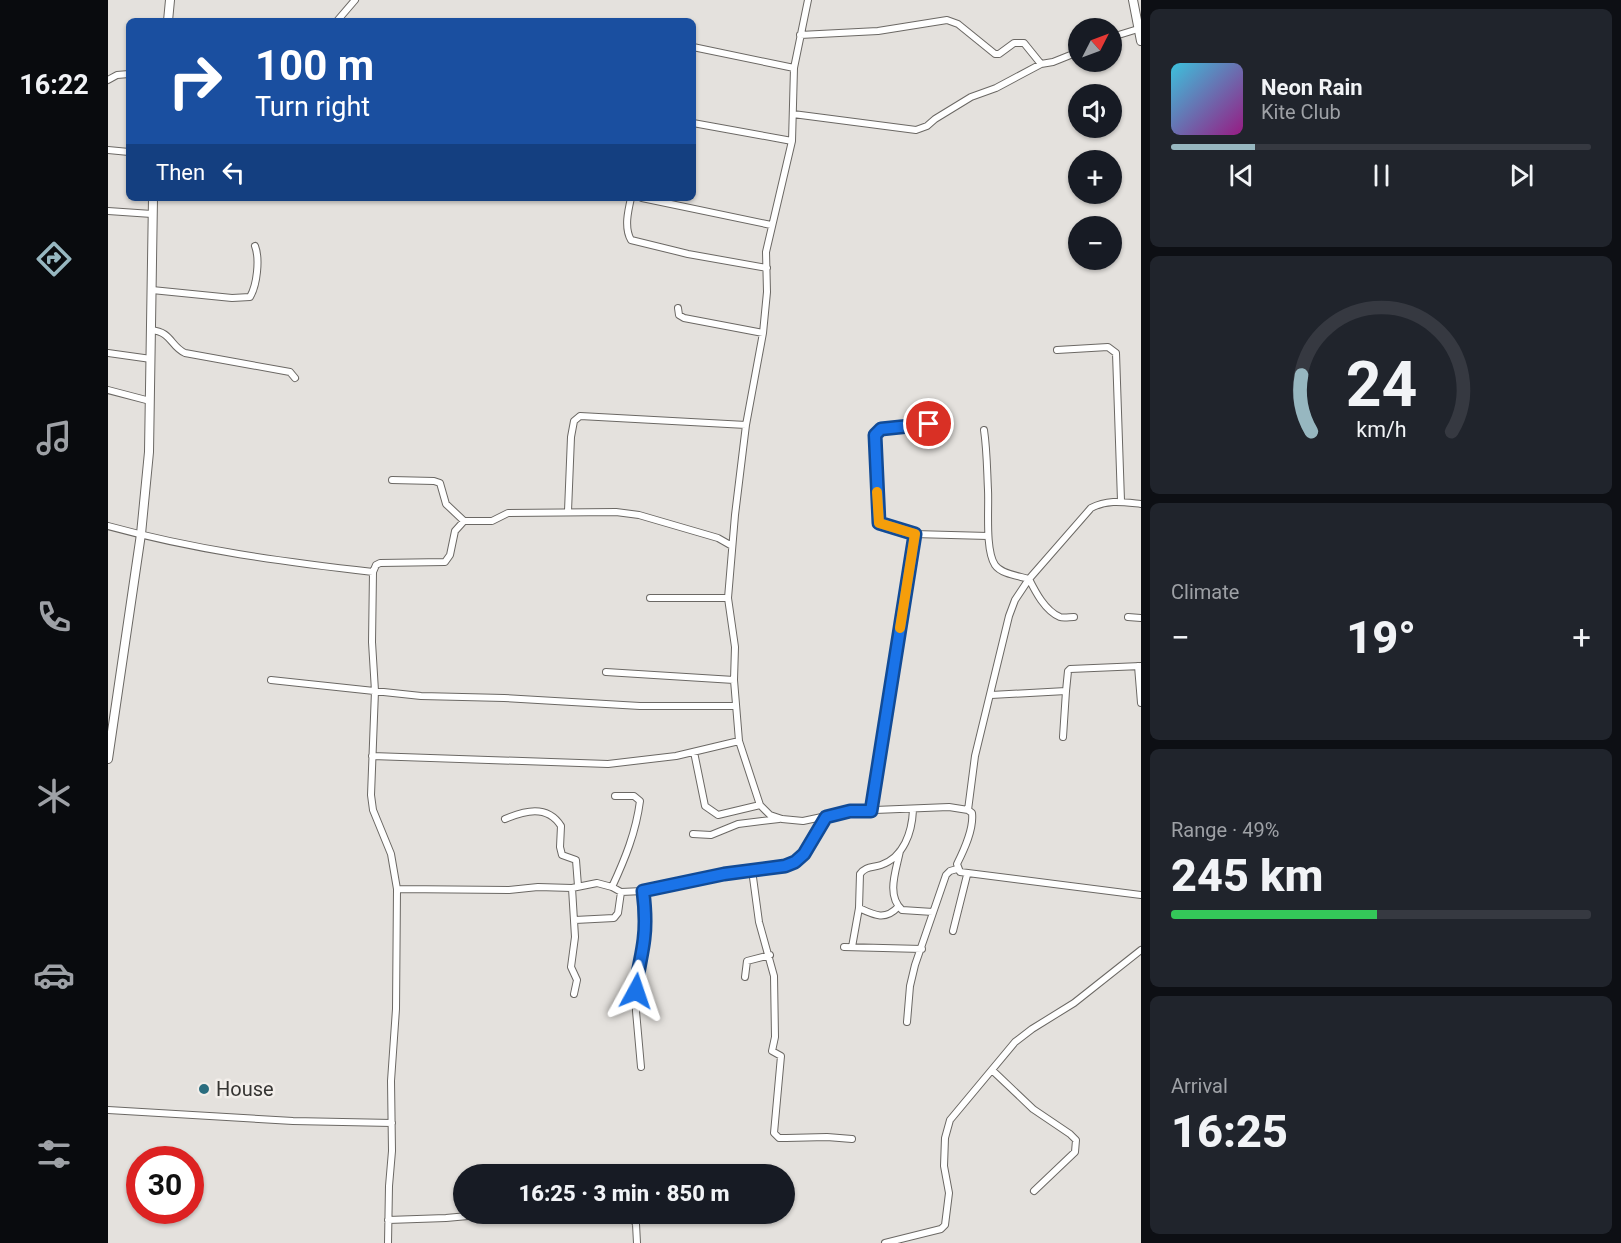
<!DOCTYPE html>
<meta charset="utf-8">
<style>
body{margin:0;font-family:Roboto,sans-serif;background:#20242c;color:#f1f3f6;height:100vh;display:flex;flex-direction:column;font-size:22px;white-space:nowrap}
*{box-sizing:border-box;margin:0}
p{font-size:20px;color:#9ea1a6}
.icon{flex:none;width:33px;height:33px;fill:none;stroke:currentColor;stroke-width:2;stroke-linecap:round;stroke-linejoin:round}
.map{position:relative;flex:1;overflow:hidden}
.sheet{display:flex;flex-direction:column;gap:9px;padding:9px;background:#0d0f14;width:480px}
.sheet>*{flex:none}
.hud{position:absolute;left:18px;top:18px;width:570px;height:183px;border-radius:9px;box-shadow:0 2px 4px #0004;background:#1a4fa0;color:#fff;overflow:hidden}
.needle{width:39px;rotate:48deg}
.controls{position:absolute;left:960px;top:18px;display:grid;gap:12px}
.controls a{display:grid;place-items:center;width:54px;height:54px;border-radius:50%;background:#171b24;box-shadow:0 2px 4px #0004;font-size:30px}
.speed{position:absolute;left:18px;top:1146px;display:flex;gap:12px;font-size:30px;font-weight:700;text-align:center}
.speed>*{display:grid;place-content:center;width:78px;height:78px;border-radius:50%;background:#171b24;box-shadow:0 2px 4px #0004;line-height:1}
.speed .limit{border:9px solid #d22;background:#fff;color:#111}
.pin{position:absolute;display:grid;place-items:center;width:51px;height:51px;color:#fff;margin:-26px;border:3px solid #fff;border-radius:50%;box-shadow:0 2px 6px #0007}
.me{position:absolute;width:66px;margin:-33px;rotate:5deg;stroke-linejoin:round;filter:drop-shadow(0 0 4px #0008)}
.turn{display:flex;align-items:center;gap:21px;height:126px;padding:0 30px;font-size:27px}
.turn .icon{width:78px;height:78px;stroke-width:2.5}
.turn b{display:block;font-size:42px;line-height:51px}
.then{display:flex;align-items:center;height:57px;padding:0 30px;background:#0003;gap:12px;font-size:22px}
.big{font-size:45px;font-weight:800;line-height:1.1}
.sheet .widget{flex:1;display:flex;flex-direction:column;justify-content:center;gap:9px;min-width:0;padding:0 21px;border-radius:9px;background:#20242c}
.sheet .dial{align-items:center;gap:0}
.dial svg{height:156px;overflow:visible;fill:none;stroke:#363941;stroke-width:7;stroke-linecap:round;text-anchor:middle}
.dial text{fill:#f1f3f6;stroke:none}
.song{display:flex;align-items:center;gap:18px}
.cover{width:72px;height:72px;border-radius:9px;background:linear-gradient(135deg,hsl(190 70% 55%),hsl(310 70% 35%))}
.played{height:6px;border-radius:3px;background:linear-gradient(90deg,#97b7c0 20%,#363941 20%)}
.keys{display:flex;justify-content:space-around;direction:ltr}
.heat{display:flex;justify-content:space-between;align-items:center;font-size:33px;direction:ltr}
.charge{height:9px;border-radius:4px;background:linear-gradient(90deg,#34c759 49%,#363941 0)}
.trip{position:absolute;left:345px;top:1164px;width:342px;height:60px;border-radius:30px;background:#171b24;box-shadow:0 2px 4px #0004;font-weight:800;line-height:60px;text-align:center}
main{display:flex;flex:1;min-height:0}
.tabs{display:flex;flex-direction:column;width:108px;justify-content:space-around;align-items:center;background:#090b0e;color:#9ea1a6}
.tabs .icon{width:42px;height:42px}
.tabs .current{color:#97b7c0}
.tabs b{font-size:27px;color:#f1f3f6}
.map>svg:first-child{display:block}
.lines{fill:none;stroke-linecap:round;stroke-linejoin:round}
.minor-casing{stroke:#6b6864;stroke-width:8}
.tertiary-casing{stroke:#6b6864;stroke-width:10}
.minor{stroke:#fff;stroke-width:6}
.tertiary{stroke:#fff;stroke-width:8}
.route-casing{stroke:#114b97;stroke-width:15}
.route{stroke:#1a73e8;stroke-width:10}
.slow{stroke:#f59e0b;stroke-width:10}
.poi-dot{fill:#2a6d7f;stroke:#f2eeea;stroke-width:2}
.labels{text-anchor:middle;stroke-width:5;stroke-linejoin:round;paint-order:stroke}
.poi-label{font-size:20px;fill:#353432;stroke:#f2eeea;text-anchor:start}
</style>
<main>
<nav class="tabs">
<b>16:22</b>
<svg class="icon current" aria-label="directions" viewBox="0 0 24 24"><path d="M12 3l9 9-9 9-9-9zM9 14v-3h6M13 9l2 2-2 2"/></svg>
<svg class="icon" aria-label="music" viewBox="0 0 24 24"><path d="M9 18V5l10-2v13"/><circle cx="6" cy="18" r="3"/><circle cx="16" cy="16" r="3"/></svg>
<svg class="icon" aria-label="phone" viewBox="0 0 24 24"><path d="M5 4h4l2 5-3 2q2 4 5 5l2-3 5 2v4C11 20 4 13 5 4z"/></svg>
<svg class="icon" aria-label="climate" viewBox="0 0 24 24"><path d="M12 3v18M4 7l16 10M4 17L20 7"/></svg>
<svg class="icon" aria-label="car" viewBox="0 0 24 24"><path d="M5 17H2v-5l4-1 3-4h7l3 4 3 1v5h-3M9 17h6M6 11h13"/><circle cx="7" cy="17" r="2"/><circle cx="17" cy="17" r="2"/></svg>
<svg class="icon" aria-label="filters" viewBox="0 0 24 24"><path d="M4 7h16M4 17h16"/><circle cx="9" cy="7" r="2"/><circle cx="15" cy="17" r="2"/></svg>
</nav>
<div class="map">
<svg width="1033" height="1243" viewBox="0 0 1033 1243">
<rect width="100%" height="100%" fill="#e4e1dd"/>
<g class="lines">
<defs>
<path id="minor" d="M700 0 686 68 684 141 658 252 659 292 655 333 638 425 627 515 620 598 627 647 626 680 631 741 652 805 662 815 674 819 695 821 742 811 841 807 860 810 864 813C866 829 856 850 849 864L852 872 1033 895
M229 21 247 0
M692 35 770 31 839 20 850 24 887 54H891L906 43H916L933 64
M1004 37 1030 29
M585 47 686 68
M0 80 9 75 21 74
M685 114 808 130 819 126 827 119 863 97 888 88 933 64 945 62 970 52
M585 123 684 141
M0 150 21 152
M523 198C520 211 516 228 523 240L580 254 659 268
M534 198 663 225
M0 211 44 214
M44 290 124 298 142 297C149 285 152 259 147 246
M570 308 571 315 576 318 655 333
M43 330C64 332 62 346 77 353L182 372 187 378
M949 350 1000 347 1008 353 1013 501
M0 353 43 359
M0 390 42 401
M821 424 773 429 768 432 771 523 806 534 880 536
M876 430C879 450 879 470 880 490 881 508 877 550 887 565 893 574 911 576 921 579L983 508C1000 499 1015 502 1033 504
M284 480 326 481 332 483 338 504 356 521
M460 511 463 437 466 421 472 416 638 425
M0 526C87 550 176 562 265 572L268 565 272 563 337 562 342 555 347 531 356 521H384L400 513 508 512 531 515 610 538 624 546
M265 572 264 642 267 691 263 795 265 810 283 854 289 889 288 1009 283 1081 284 1151 281 1186 280 1243
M921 579C927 591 937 611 952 617 955 618 962 617 966 617
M542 598H620
M1020 617 1033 618
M1030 666 1033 703
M498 672 626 680
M163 680 313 696 396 698 532 706H627
M883 695 958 691 960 671 962 669 1033 666
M955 737 958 691
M586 752 597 806 610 815 652 805
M264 756 500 764 568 756 631 741
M860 810 867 756 901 616 907 600 921 579
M763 811 806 534
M397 819C416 811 439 804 453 826L452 847 454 855 468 860 470 886
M585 834 603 835 630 824 671 819
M792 851C788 871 778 895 794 910L825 912
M644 870 651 922 666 976 667 1037 664 1051 673 1056 666 1133 671 1138H678L719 1137 744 1139
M504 887C517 859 528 832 532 801L526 796H507
M464 888 467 937 463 967 469 980 466 994
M289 889 401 890 430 887 464 888 489 883 504 887 513 892 535 891 616 874 677 866 687 862 696 854 718 817
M751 908C766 915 777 921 790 907
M467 920 506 918 510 913 513 892
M845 931 859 875
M736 947 814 949
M744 947 751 908 752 874C758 866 764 868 773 865 796 857 804 832 805 810
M637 977 639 961 662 955
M799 1022 802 986 807 965 838 875 842 871 849 869
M533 1067 528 1011 529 970 536 937 537 913 535 891
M884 1070 925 1109 962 1134 968 1140 967 1152 926 1191
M0 1110 185 1121 284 1123
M485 1214H502
M507 1214 523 1216 528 1224 529 1243
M280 1220 338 1218 382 1214
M777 1243 833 1229 837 1225 841 1193 836 1166 837 1138 842 1120 907 1042 924 1029 966 1003 1033 950"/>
<path id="tertiary" d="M1025 0 1033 41
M60 21 62 0
M0 759 33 534 41 452 45 198"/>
</defs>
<!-- minor casing -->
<use href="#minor" class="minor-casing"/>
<!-- tertiary casing -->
<use href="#tertiary" class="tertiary-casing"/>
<!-- minor -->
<use href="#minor" class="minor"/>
<!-- tertiary -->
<use href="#tertiary" class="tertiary"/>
</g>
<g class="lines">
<defs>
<path id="route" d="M528 991C529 972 534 957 536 939 538 923 537 907 535 891L616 874 677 866 687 862 696 854 718 817 742 811H763L807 534 771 523 767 435 773 429 821 424"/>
</defs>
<!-- route casing -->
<use href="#route" class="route-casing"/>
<!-- route -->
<use href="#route" class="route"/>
<!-- slow -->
<path class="slow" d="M769 492 771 523 807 534 792 628"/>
</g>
<!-- markers -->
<circle class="poi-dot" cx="96" cy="1089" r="6"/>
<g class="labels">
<!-- poi labels -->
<g class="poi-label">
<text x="108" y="1096">House</text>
</g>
</g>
</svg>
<div class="controls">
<a><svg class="needle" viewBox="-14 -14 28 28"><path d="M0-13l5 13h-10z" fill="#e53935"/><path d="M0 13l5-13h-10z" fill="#9ea1a6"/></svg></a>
<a><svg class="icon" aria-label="sound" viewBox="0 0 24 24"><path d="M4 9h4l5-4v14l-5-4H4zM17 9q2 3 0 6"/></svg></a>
<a>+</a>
<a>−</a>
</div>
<div class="speed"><div class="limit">30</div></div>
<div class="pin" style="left:821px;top:424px;background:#d93025"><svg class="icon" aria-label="arrive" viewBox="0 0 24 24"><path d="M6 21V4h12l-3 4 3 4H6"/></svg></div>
<svg class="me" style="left:528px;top:991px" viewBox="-20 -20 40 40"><path d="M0-17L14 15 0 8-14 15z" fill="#1a73e8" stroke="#fff" stroke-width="4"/></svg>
<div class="trip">16:25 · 3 min · 850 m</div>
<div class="hud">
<div class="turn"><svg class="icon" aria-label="right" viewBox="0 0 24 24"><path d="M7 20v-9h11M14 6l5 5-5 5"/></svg><div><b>100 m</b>Turn right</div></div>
<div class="then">Then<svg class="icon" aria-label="left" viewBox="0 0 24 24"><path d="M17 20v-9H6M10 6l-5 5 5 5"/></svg></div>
</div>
</div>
<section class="sheet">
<div class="widget">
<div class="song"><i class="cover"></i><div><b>Neon Rain</b><p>Kite Club</p></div></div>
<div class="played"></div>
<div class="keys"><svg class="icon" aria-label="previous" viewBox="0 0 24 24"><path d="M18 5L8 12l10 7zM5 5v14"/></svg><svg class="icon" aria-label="pause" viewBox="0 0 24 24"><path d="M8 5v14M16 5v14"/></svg><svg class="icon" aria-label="next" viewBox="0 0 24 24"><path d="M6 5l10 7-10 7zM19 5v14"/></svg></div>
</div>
<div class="widget dial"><svg viewBox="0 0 100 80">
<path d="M14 69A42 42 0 1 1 86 69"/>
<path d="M14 69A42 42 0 0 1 9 40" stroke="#97b7c0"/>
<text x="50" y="56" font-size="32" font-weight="700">24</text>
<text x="50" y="72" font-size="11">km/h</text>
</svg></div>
<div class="widget"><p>Climate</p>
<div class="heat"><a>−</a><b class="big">19°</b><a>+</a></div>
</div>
<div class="widget"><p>Range · 49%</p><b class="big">245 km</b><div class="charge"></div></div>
<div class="widget"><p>Arrival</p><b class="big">16:25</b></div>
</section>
</main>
